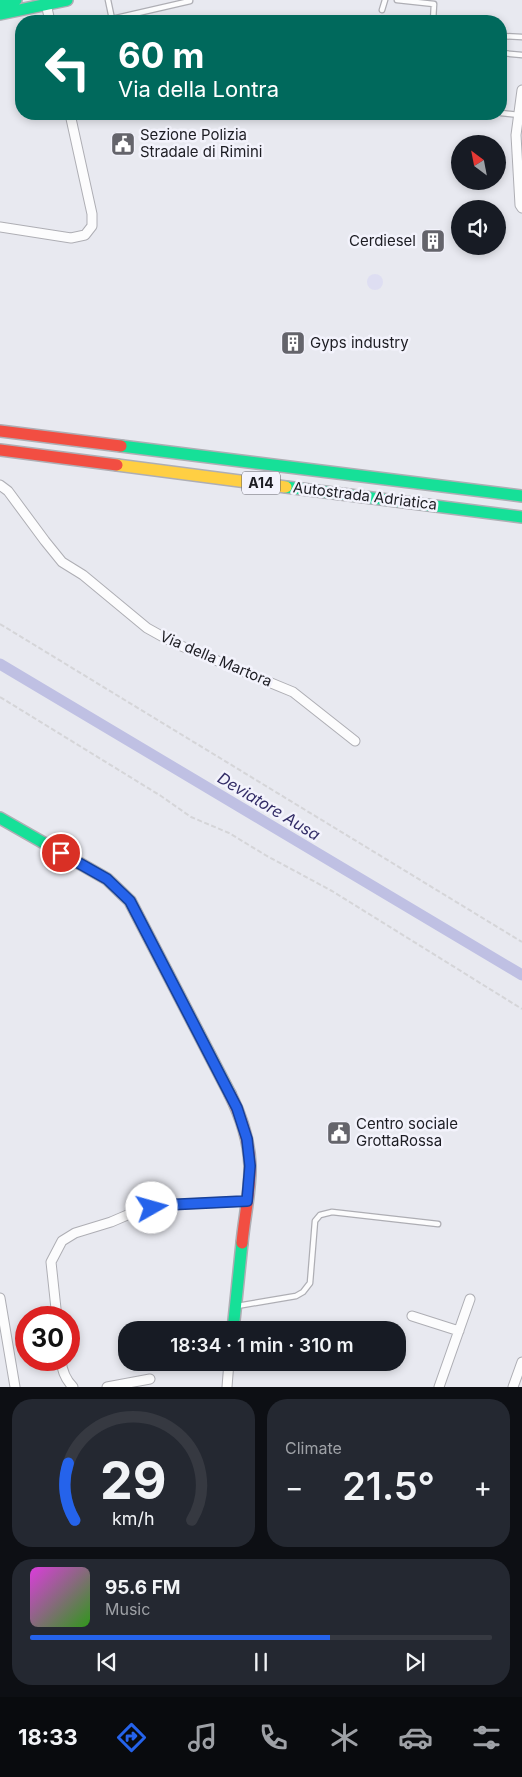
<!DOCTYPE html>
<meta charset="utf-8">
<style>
body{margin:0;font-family:Inter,sans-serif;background:#242831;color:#f1f3f6;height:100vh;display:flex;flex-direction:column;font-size:19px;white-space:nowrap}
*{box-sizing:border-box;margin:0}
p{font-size:16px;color:#9ea1a6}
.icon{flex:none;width:28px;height:28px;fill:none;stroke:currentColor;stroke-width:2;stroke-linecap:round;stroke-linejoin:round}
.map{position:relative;height:1387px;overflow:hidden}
.panel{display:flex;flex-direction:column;gap:12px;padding:12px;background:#0d0f14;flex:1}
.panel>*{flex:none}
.hud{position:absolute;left:15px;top:15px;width:492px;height:105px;border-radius:20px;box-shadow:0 2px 8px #0003;background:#00695c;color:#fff;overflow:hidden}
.needle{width:32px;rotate:328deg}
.controls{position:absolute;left:451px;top:135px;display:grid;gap:10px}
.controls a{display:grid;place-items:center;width:55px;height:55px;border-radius:50%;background:#171b24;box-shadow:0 2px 8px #0003;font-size:25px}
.speed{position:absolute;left:15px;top:1306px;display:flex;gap:10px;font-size:25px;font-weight:700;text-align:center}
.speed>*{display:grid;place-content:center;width:65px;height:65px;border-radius:50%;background:#171b24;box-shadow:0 2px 8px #0003;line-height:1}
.speed .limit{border:8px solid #d22;background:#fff;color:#111}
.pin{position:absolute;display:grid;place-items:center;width:42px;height:42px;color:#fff;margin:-21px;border:2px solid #fff;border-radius:50%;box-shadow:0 1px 5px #0007}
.me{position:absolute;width:55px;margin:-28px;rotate:83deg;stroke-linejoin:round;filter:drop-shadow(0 0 4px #0008)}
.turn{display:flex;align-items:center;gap:18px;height:105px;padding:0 20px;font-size:22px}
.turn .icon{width:65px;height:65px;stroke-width:2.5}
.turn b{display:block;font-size:35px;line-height:42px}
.big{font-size:38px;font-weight:600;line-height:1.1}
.panel .tile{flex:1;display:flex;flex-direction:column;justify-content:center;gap:8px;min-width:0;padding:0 18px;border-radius:20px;background:#242831}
.panel .dial{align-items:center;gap:0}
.dial svg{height:130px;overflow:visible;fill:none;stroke:#363941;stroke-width:7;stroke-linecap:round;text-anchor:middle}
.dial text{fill:#f1f3f6;stroke:none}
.song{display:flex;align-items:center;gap:15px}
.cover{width:60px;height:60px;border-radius:8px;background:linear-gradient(135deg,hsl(300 70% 55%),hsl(110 70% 35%))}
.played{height:5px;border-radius:2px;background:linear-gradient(90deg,#2563eb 65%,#363941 65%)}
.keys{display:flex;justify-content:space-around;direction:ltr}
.heat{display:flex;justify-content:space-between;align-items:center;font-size:28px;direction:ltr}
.panel .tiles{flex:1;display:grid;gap:12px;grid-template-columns:1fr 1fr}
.tile:last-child{grid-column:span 2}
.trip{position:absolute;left:118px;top:1321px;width:288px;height:50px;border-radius:20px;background:#171b24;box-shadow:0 2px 8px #0003;font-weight:600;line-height:50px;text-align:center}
.dock{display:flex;height:80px;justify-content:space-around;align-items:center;background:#090b0e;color:#9ea1a6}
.dock .icon{width:35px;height:35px}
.dock .current{color:#2563eb}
.dock b{font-size:22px;color:#f1f3f6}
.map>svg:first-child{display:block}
.green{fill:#dedef2}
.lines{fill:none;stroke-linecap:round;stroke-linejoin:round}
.canal{stroke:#bfc0e3;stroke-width:11}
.lane-casing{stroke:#aeaeb4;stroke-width:7}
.street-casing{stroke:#aeaeb4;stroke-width:11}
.fast-casing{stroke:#aeaeb4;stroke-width:14}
.slow-casing{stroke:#aeaeb4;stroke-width:14}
.jam-casing{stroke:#aeaeb4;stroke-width:14}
.path{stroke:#d5d5d8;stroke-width:2;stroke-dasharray:5 2.5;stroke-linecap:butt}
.lane{stroke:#fcfcfd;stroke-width:4.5}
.street{stroke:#fcfcfd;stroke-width:9}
.fast{stroke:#16e098;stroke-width:11}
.slow{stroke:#ffcf43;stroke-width:11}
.jam{stroke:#f24e42;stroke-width:11}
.route-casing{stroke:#184099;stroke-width:12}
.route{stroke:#2563eb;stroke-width:9}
.labels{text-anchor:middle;stroke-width:5;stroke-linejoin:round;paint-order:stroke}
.shield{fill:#f3f3fc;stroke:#5d5d64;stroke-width:1}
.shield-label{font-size:14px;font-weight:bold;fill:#1d1d23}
.poi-label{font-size:15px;fill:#1d1d23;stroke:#f3f3fc;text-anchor:start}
.street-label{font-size:15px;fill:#1d1d23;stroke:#f3f3fc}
.water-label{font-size:16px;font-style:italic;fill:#332d67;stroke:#f3f3fc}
</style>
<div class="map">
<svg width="522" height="1387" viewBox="0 0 522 1387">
<rect width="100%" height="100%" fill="#e8e9f0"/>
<!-- green -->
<path class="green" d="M367 282a8 8 0 1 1 16 0a8 8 0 1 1-16 0Z"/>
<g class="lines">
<!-- canal -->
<path class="canal" d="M0 664 522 975"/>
<defs>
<path id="lane" d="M108 0 112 19 190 1V0
M397 0 434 4 433 21
M382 10 385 0
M501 36 522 37
M501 53 522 55
M501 113 519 115
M237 1306 296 1296 303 1292 310 1283 315 1221 320 1215 332 1212 438 1224"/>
<path id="street" d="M46 4 50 21
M522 90 516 135 520 205 522 208
M0 227 71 238 85 235 92 226V214L70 114
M0 485 8 491 45 541 62 562 83 575 147 628 174 643 293 692 355 741
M0 1298 15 1387
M412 1316 459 1331
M57 1318 51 1262 62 1241 75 1233 111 1222 139 1210 164 1205 247 1201
M61 1360C62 1371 65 1379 73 1387
M107 1387 150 1379
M227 1387 229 1362
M439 1387 470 1299
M513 1387 522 1362"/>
<path id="fast" d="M0 3 16 0
M0 14 67 0
M121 446 522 496
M286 487 522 517
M0 818 107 879 130 901 230 1094
M233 1330 242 1243"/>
<path id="slow" d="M117 465 286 487"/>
<path id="jam" d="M0 431 121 446
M0 450 117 465
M230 1094C241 1116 249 1140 250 1165 251 1188 244 1219 242 1243"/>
</defs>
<!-- lane casing -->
<use href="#lane" class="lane-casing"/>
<!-- street casing -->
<use href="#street" class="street-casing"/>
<!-- fast casing -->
<use href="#fast" class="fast-casing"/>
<!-- slow casing -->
<use href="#slow" class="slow-casing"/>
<!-- jam casing -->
<use href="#jam" class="jam-casing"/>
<!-- path -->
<path class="path" d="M0 624 522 942
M0 697 161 796 191 817 229 833 267 856 332 891 522 1009"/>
<!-- lane -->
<use href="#lane" class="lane"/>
<!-- street -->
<use href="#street" class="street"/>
<!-- fast -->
<use href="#fast" class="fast"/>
<!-- slow -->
<use href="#slow" class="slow"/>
<!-- jam -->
<use href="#jam" class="jam"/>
</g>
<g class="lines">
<defs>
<path id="route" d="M61 853 107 879 130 901 237 1108 247 1139 250 1166 247 1201 164 1205 152 1208"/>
</defs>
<!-- route casing -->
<use href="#route" class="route-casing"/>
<!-- route -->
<use href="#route" class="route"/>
</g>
<!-- icons -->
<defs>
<symbol id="civic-square" viewBox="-11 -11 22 22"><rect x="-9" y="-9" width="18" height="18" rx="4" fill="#64646b" stroke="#f3f3fc"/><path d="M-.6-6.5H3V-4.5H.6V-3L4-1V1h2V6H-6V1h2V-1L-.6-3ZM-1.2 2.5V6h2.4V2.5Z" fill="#fff"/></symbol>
<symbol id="building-square" viewBox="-11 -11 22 22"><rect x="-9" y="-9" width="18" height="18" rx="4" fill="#64646b" stroke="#f3f3fc"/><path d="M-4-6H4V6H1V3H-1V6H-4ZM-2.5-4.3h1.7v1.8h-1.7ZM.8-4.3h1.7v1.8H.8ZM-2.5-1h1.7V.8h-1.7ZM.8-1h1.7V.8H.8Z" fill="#fff"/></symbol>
</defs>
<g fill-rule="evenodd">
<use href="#civic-square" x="109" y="130" width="28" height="28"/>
<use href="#building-square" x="419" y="227" width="28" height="28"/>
<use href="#building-square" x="279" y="329" width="28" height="28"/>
<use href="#civic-square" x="325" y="1119" width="28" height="28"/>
</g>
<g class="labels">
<!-- shield labels -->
<rect class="shield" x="242" y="471.5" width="38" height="23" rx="4"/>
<g class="shield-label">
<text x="261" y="488">A14</text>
</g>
<!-- poi labels -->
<g class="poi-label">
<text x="140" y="140">Sezione Polizia<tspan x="140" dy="17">Stradale di Rimini</tspan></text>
<text x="416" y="246" text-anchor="end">Cerdiesel</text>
<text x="310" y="348">Gyps industry</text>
<text x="356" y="1129">Centro sociale<tspan x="356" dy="17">GrottaRossa</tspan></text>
</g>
<!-- street labels -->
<g class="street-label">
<text transform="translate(365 496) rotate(7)" y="5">Autostrada Adriatica</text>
<text transform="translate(216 659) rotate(23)" y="5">Via della Martora</text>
</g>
<!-- water labels -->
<g class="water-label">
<text transform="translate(269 806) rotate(31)" y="6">Deviatore Ausa</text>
</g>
</g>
</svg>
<div class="controls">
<a><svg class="needle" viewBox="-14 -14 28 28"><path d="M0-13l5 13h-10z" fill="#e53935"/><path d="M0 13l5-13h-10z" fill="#9ea1a6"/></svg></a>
<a><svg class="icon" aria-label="sound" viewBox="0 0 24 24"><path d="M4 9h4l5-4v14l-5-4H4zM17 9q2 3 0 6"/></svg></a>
</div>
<div class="speed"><div class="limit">30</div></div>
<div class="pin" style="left:61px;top:853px;background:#d93025"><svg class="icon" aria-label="arrive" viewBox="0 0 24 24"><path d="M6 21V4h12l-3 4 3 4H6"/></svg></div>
<svg class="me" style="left:152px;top:1208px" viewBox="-20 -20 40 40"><circle r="19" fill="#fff"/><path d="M0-13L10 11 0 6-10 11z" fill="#2563eb"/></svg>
<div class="trip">18:34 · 1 min · 310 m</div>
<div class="hud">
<div class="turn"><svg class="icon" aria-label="left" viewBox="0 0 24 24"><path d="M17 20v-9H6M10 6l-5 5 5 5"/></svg><div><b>60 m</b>Via della Lontra</div></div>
</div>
</div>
<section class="panel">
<div class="tiles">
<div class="tile dial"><svg viewBox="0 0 100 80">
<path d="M14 69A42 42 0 1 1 86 69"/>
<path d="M14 69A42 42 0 0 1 10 34" stroke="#2563eb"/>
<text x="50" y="56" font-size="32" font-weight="700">29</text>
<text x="50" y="72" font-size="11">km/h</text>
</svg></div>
<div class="tile"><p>Climate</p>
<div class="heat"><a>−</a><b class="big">21.5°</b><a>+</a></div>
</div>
<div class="tile">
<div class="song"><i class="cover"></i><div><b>95.6 FM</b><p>Music</p></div></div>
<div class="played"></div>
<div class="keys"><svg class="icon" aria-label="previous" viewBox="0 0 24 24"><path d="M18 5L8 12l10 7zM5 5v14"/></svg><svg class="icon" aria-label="pause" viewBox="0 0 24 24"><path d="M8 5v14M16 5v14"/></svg><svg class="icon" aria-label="next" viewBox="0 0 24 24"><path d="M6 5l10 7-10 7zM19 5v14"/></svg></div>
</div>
</div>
</section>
<nav class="dock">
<b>18:33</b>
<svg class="icon current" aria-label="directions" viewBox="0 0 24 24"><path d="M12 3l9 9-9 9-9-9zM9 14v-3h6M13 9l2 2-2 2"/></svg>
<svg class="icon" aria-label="music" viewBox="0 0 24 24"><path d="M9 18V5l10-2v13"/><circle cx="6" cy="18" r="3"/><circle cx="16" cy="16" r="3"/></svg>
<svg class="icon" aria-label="phone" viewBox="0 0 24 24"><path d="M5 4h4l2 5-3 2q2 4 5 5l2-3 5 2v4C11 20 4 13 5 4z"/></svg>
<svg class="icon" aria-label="climate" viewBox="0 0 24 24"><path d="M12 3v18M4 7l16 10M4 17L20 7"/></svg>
<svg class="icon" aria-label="car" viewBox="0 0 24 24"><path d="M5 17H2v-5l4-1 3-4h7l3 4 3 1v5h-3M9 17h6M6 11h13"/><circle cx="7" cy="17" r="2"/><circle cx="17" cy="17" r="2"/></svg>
<svg class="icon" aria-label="filters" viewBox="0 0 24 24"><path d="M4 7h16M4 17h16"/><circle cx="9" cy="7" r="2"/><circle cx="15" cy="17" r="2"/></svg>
</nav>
